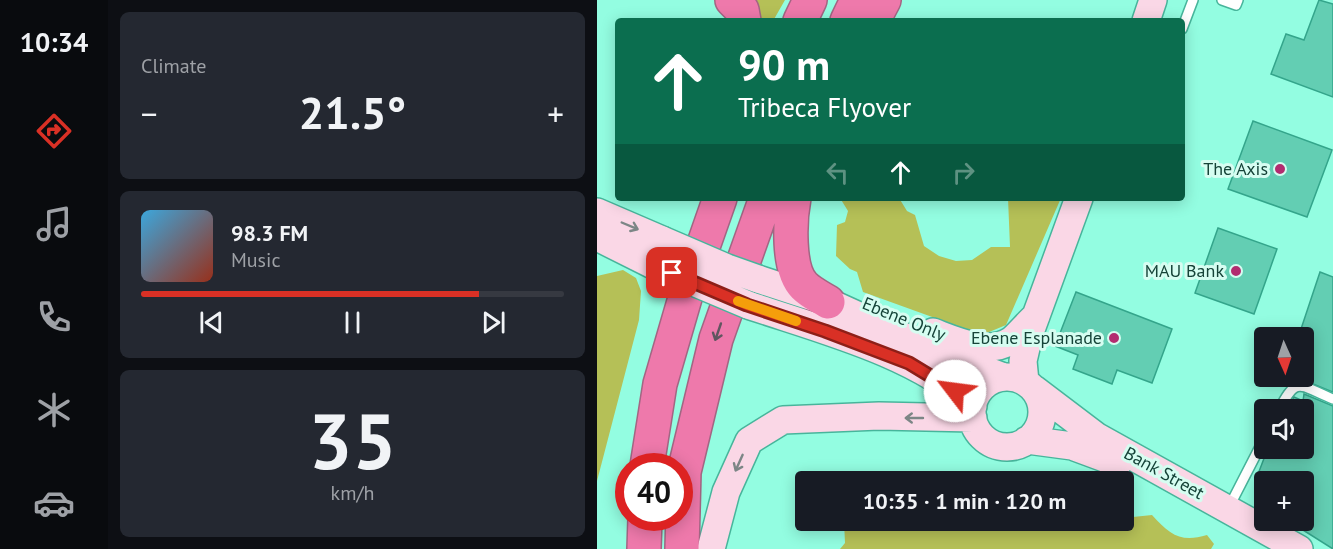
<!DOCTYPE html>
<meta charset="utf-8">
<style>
body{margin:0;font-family:"PT Sans",sans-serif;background:#242831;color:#f1f3f6;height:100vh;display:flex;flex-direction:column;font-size:22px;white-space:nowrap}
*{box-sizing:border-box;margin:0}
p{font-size:20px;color:#9ea1a6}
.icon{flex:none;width:33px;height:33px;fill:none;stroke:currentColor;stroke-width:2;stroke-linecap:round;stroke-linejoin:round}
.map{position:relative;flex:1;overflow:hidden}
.sheet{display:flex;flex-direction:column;gap:12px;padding:12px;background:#0d0f14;width:489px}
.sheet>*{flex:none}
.top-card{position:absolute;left:18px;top:18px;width:570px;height:183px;border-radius:6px;box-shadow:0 3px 15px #0003;background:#0b6e4f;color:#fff;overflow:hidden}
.needle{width:39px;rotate:177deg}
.tools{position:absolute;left:657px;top:327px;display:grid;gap:12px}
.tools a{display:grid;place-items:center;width:60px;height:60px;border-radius:6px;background:#171b24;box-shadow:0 3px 15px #0003;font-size:30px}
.speed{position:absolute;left:18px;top:453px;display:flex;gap:12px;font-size:30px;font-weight:700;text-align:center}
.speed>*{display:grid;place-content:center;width:78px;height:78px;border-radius:50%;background:#171b24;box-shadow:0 3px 15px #0003;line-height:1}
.speed .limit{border:9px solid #d22;background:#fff;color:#111}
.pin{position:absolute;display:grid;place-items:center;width:51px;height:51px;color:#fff;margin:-26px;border-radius:12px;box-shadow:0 3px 9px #0006}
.me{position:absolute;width:66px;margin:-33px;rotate:300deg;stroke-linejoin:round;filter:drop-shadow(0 0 4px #0008)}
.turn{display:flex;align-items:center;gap:21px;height:126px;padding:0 24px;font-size:27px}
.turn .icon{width:78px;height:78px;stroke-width:2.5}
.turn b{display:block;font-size:42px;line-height:51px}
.lanes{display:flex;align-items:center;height:57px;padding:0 24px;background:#0003;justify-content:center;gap:30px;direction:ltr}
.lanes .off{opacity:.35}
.big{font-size:45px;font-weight:600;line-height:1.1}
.sheet .tile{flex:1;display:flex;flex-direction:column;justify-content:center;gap:9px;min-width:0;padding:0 21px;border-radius:9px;background:#242831}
.sheet .dial{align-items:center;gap:0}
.dial b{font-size:78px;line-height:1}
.song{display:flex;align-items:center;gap:18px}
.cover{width:72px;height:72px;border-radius:9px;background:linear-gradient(135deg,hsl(200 70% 55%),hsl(10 70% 35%))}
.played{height:6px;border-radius:3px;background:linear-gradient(90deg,#d93025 80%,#363941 80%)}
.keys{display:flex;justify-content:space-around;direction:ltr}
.heat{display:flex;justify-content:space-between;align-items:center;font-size:33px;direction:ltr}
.trip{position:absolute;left:198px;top:471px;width:339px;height:60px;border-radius:6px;background:#171b24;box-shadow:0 3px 15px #0003;font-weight:600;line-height:60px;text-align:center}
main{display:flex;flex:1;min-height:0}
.tabs{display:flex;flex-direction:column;width:108px;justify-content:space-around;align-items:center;background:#090b0e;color:#9ea1a6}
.tabs .icon{width:42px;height:42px}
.tabs .on{color:#d93025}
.tabs b{font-size:27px;color:#f1f3f6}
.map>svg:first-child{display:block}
.green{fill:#b5c057}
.building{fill:#63ceb3;stroke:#34a58b;stroke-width:1.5}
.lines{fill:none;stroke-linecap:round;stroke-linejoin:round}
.lane-casing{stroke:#47b59b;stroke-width:12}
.secondary-casing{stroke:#47b59b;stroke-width:30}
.highway-casing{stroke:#a26683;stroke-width:36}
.lane{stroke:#fff;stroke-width:9}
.secondary{stroke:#fad7e6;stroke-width:27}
.highway{stroke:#ee79ab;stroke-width:33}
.secondary-bridge-casing{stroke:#47b59b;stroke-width:30;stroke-linecap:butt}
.secondary-bridge{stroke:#fad7e6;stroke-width:27}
.oneway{stroke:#7c8686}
.oneway2{stroke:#615660}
.route-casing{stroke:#8d1f18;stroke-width:15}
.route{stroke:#d93025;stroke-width:10}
.slow{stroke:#f59e0b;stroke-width:10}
.poi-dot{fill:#b22c70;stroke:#d6fdf1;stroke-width:2}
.labels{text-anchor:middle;stroke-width:6;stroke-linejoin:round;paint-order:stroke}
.poi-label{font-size:18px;fill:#154338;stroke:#d6fdf1;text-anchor:end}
.street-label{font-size:18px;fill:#154338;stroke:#d6fdf1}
</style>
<main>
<nav class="tabs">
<b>10:34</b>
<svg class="icon on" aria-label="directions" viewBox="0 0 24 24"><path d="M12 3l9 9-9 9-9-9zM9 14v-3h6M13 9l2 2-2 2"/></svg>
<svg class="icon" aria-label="music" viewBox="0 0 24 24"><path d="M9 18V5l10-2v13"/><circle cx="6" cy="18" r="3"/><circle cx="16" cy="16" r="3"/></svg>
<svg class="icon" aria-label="phone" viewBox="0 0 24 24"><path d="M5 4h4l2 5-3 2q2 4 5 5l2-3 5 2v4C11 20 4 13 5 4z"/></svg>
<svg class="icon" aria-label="climate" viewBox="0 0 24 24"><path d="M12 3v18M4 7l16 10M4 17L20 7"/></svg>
<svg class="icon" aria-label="car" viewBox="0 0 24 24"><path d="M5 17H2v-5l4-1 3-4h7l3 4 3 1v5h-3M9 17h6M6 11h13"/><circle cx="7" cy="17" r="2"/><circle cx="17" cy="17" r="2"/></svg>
</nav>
<section class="sheet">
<div class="tile"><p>Climate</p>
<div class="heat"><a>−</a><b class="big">21.5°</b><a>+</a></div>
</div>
<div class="tile">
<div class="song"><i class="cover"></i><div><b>98.3 FM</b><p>Music</p></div></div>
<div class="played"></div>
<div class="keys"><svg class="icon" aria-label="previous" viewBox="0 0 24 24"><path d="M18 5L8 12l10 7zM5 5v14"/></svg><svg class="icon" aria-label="pause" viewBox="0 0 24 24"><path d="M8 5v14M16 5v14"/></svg><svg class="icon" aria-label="next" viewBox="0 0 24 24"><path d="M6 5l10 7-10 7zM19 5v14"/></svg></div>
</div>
<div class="tile dial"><b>35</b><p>km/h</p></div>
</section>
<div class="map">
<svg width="736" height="549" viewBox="0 0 736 549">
<rect width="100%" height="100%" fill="#93fde1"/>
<!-- green -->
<path class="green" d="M151 0H188L176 21H163Z
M243 198H302L310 211 318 215 327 246 342 256 359 261 375 260 394 247H413L411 198H464L409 325 385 335 266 292 260 272 253 269 239 256 240 225 248 222 251 211Z
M26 270 39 278 44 291 42 320 0 481V276Z
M527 509 536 517 555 515C573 535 584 543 610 535L617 544 614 549H243L248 543 247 521 526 520Z"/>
<!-- building -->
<path class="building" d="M722 0 736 4V97L674 74 689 34 707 40Z
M656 121 735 150 710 217 631 189Z
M621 228 680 249 657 314 598 293Z
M723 272 736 277V392L706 380V338H701Z
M479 292 575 329 555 383 520 370 515 384 476 369 481 355 458 346Z
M707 394 736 406V549L706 530V482H658L671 448H706V410H690L697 397 706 401Z"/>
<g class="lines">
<defs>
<path id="lane" d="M625 0 639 5 641 0
M585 29 596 0
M682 410C700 374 703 386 736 399
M632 507 668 437"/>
<path id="secondary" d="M549 21 556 0
M0 212 65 240
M0 237 56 265
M161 279 231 302 341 352 407 377
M151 305C225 330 317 353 376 406
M336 332C360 341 391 356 415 340 423 333 431 323 439 316
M375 412a35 35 0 1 1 70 0a35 35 0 1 1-70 0Z
M428 382 426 361 432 335 482 198
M437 389 499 436 702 549
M430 440 475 446 521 463
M114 549 129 492 152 441 186 420 282 416 376 418"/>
<path id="highway" d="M135 0 145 10 147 21
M203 21 213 0
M250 21 260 0
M276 21 287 0
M197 198C193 219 190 269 207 286 214 293 223 297 231 302
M50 466 63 384 88 298 123 198
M47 549 48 518
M85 549 87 472 119 339 169 198"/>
</defs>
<!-- lane casing -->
<use href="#lane" class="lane-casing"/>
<!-- secondary casing -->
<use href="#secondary" class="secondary-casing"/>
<!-- highway casing -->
<use href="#highway" class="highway-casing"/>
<!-- lane -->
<use href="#lane" class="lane"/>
<!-- secondary -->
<use href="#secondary" class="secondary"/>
<!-- highway -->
<use href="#highway" class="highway"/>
<defs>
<path id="secondary-bridge" d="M65 240 130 268 161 279
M56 265 151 305"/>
</defs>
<!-- secondary-bridge casing -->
<use href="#secondary-bridge" class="secondary-bridge-casing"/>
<!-- secondary-bridge -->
<use href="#secondary-bridge" class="secondary-bridge"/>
</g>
<!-- one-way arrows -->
<defs><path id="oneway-shaft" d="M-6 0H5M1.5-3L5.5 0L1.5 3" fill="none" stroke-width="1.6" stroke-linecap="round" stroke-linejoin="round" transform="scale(1.5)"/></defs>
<g class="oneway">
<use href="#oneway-shaft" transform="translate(33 226) rotate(23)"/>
<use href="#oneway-shaft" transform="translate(317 418) rotate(-180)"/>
<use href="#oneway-shaft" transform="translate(142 463) rotate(114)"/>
</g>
<use class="oneway2" href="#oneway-shaft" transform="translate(121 332) rotate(109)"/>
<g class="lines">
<defs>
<path id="route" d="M75 273 150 305 228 331 312 363 358 391"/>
</defs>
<!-- route casing -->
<use href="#route" class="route-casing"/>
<!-- route -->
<use href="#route" class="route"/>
<!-- slow -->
<path class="slow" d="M141 301 199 321"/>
</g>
<!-- markers -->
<g class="poi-dot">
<circle cx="683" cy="169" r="6"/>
<circle cx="639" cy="271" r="6"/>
<circle cx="517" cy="338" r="6"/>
</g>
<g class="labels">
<!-- poi labels -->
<g class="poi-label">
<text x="671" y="175">The Axis</text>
<text x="627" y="277">MAU Bank</text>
<text x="505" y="344">Ebene Esplanade</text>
</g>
<!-- street labels -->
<g class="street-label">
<text transform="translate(307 319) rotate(22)" y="6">Ebene Only</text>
<text transform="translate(567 473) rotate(29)" y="6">Bank Street</text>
</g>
</g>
</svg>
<div class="tools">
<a><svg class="needle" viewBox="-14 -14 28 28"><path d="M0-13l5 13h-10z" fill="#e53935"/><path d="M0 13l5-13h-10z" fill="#9ea1a6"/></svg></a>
<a><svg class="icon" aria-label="sound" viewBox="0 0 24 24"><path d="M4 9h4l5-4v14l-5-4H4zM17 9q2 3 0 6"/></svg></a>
<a>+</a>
</div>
<div class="speed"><div class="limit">40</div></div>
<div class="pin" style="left:75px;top:273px;background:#d93025"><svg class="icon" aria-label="arrive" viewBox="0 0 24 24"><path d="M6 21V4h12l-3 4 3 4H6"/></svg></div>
<svg class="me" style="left:358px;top:391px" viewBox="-20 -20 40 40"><circle r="19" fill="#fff"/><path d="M0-13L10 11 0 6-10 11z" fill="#d93025"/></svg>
<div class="trip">10:35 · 1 min · 120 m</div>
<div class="top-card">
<div class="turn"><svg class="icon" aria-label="ahead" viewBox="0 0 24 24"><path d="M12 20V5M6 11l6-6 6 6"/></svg><div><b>90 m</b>Tribeca Flyover</div></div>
<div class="lanes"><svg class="icon off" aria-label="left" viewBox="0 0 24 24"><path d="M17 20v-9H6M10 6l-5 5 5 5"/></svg><svg class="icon" aria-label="ahead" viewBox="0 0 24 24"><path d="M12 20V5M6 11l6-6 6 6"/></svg><svg class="icon off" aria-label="right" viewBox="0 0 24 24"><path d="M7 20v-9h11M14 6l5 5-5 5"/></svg></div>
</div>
</div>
</main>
